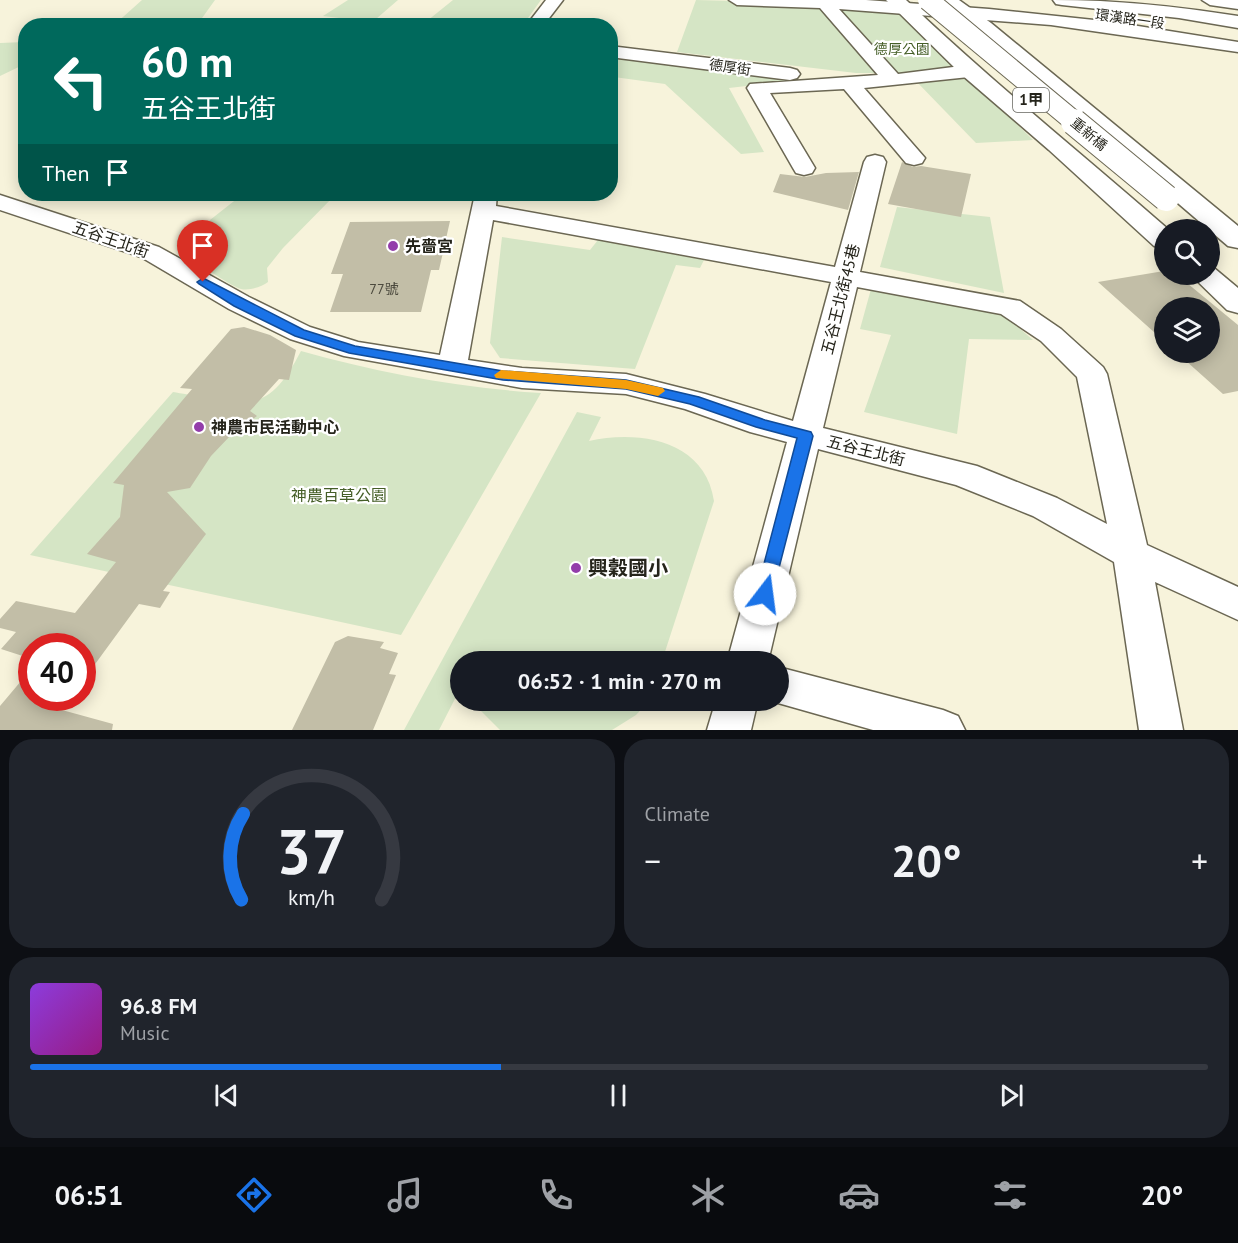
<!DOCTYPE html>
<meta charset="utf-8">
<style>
body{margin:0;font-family:"PT Sans","Noto Sans TC",sans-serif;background:#20242c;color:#f1f3f6;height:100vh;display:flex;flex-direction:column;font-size:22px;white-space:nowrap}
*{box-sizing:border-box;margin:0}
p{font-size:20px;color:#9ea1a6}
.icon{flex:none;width:33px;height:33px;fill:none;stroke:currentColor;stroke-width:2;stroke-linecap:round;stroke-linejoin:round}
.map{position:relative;height:730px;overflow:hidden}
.sheet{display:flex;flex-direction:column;gap:9px;padding:9px;background:#0d0f14;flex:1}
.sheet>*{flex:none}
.banner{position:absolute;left:18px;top:18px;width:600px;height:183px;border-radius:24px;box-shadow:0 3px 15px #0003;background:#00695c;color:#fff;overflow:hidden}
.controls{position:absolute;left:1154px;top:219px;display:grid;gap:12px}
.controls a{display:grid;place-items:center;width:66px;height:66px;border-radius:50%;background:#171b24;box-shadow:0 3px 15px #0003;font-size:30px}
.speed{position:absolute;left:18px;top:633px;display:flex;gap:12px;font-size:30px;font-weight:700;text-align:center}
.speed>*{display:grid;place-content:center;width:78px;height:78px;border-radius:50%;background:#171b24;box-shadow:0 3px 15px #0003;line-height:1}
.speed .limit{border:9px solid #d22;background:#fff;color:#111}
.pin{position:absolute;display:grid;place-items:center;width:51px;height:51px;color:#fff;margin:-62px -26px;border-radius:50% 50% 50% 0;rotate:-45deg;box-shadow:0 0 6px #0007}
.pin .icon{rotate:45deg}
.me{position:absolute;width:66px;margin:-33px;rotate:15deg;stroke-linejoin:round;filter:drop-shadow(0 0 4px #0008)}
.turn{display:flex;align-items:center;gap:21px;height:126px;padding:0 24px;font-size:27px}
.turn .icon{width:78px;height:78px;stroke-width:2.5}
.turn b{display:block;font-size:42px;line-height:51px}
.then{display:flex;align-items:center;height:57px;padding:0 24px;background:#0003;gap:12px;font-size:22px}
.big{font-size:45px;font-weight:700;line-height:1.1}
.sheet .card{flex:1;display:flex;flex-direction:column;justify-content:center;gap:9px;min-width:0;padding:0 21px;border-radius:24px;background:#20242c}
.sheet .dial{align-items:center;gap:0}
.dial svg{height:156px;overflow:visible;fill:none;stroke:#363941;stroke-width:7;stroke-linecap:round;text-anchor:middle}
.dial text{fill:#f1f3f6;stroke:none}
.song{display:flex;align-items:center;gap:18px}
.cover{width:72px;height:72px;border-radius:9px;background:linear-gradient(135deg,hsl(270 70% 55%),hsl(310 70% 35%))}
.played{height:6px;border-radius:3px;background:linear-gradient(90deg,#1a73e8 40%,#363941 40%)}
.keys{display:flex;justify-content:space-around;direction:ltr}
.heat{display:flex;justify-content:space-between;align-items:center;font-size:33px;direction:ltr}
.sheet .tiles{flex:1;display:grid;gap:9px;grid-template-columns:1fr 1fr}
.card:last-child{grid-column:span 2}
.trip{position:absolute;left:450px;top:651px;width:339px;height:60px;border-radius:30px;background:#171b24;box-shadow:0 3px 15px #0003;font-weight:700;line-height:60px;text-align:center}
.dock{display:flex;height:96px;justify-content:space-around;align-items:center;background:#090b0e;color:#9ea1a6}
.dock .icon{width:42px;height:42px}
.dock .active{color:#1a73e8}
.dock b{font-size:27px;color:#f1f3f6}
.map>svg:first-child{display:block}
.green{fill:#d5e5c5}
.building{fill:#c2bea7}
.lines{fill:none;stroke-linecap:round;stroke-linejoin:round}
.minor-casing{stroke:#6b6753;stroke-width:3}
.major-casing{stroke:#6b6753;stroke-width:3}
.highway-casing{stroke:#6b6753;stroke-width:3}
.minor{fill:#fff;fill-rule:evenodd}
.major{fill:#fff;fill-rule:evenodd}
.highway{fill:#fff;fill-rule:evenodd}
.major-bridge-far1-casing{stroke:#6b6753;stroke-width:22;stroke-linecap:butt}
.major-bridge-casing{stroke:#6b6753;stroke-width:28;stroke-linecap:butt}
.major-bridge-far1{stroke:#fff;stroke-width:20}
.major-bridge{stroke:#fff;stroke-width:26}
.route{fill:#1a73e8;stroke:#114b97;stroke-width:1.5}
.slow{fill:#f59e0b}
.poi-dot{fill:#933daa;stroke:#fff;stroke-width:2}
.labels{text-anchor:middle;stroke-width:4.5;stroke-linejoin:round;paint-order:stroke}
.far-street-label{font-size:14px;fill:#25241b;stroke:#fff}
.far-park-label{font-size:14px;fill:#455e27;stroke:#fff}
.number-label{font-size:14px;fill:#4c4a3e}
.shield{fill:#fff;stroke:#66665f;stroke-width:1.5}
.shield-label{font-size:15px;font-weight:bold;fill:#25241b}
.street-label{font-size:16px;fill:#25241b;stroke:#fff}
.poi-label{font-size:16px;font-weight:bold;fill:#25241b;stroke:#fff;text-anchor:start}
.park-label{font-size:16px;fill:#455e27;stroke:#fff}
.near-poi-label{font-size:20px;font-weight:bold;fill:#25241b;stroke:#fff;text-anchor:start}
</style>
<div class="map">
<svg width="1238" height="730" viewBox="0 0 1238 730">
<rect width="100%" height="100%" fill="#f7f3db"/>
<!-- green -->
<path class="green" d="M142 0H215L197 25H114Z
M348 0H398L376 19 418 25H347L355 20 323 16Z
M453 0H541L523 25H422Z
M696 0 817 3 821 0 890 4 967 70 891 77 887 73H856L677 52Z
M25 42V64L0 76V43Z
M611 55 801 80 729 88 764 152 741 154 665 84 614 77 611 80Z
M968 75 1033 140 976 143 914 79Z
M243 194H336L283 248 267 268 268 282C261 287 249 291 241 289 232 287 181 253 177 246Z
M897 207 990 217 1004 293 880 267Z
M502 237 590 250 598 240 704 260 700 268 676 265 635 369 500 358 490 343Z
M871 289 1002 313 1033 340 969 339 957 434 864 412 891 335 860 329Z
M301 351C379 373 460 388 541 393L401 635 30 555 173 392C192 395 236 405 253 401 276 397 291 370 301 351Z
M577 412 601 417 589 441C639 430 705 440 714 501L662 661 460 662V689L439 730H404Z
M475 701H649L636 715 612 730H500L480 710Z"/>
<!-- building -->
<path class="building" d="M902 162 913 167 921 166 971 174 961 217 888 204Z
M859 172 848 210 773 192 780 174 805 177 826 173Z
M450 221 439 270H431L421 312H330L343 274H331L350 222Z
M1164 271V274H1176L1238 325V391L1223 394 1176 352H1209V308H1164V341L1098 282Z
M244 327 270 335 296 350 289 380 279 379 250 411 257 416 231 435 211 456 190 488 167 492 206 534 163 591 170 592 160 608 139 604 82 682V646H32V659L1 649 16 632 0 628V619L16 601 75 613 116 562 87 554 120 517 124 485 113 483 192 389 180 388 231 329Z
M348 636 384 642 380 648 398 653 389 674 396 675 373 730H292L335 642Z
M32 668V698H71L62 710 113 724 112 730H0V706Z"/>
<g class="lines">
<defs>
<path id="minor" d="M546 0H563L543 26H526Z
M729 0H866L989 9 1113 22 1238 42V52L1051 25 839 9 898 74 969 65 976 67 979 71 976 75 969 77 864 88 925 158 922 163 914 165 906 163 844 89 770 93 815 168 812 173 804 175 796 173 793 168 747 88 750 84 878 75 820 8 737 5Z
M1202 0H1238V9L1210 5Z
M610 46 790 68 797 70 800 74 797 78 790 80 610 57Z
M875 155 883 157 886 162 860 272 1020 301 1061 329 1103 367 1107 374 1147 545 1238 587V620L1155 582 1183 730H1139L1114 562 1033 516 956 485 818 449 768 662H727L787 442 750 432 685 409 626 394 522 388 344 356 290 339 229 309 141 257 0 210V195L159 247 249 297 310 327 358 342 440 355 475 194H497L496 206 835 267 864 162 867 157ZM493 220 831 282 793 421 705 394 626 374 522 368 468 360ZM857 287 1001 314 1041 341 1077 377 1107 524 1057 498 977 466 823 428Z
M778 667 943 710 958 716 965 730H873L778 703 770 700H778Z
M716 700H758L751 730H707Z"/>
<path id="major" d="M886 0H906C990 80 1081 153 1169 230H1164V248L1154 246 1049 150 962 75Z
M942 0H959L991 23 1238 226V248L1228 246 977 31 944 6Z
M1209 266 1214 268 1238 288V313L1227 310 1190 274H1209Z"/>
<path id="highway" d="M1053 0C1118 0 1174 6 1238 16V28L1179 18 1062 5 1056 4Z"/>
</defs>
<!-- minor casing -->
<use href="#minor" class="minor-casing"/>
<!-- major casing -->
<use href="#major" class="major-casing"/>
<!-- highway casing -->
<use href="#highway" class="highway-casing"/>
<!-- minor -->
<use href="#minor" class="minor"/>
<!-- major -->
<use href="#major" class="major"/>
<!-- highway -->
<use href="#highway" class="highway"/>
<defs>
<path id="major-bridge-far1" d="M928 0 1076 123"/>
<path id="major-bridge" d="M1074 122 1166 198"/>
</defs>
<!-- major-bridge-far1 casing -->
<use href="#major-bridge-far1" class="major-bridge-far1-casing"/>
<!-- major-bridge casing -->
<use href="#major-bridge" class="major-bridge-casing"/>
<!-- major-bridge-far1 -->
<use href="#major-bridge-far1" class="major-bridge-far1"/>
<!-- major-bridge -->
<use href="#major-bridge" class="major-bridge"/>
</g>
<!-- route -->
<path class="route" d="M203 278 304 330 355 346 503 371 626 380 699 397 765 420 811 432 813 436 771 599 765 601 759 599 756 594 797 438 756 427 690 404 626 389 503 380 349 353 295 336 234 306 199 284 197 282Z"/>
<!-- slow -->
<path class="slow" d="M501 370 626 380 663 388 665 391 658 396 626 389 496 378 494 375Z"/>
<!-- markers -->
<g class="poi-dot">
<circle cx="393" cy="246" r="6"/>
<circle cx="199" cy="427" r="6"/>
<circle cx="576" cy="568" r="6"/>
</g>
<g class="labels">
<!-- far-street labels -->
<g class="far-street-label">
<text transform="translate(1130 19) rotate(8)" y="5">環漢路一段</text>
<text transform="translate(730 67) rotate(8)" y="5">德厚街</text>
<text transform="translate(1089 134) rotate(40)" y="5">重新橋</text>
</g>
<!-- far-park labels -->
<g class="far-park-label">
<text x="902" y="54">德厚公園</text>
</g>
<!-- number labels -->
<g class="number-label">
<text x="384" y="294">77號</text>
</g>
<!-- shield labels -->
<rect class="shield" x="1013" y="88" width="36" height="24" rx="4.5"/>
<g class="shield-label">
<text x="1031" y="105">1甲</text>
</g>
<!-- street labels -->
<g class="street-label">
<text transform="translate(111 239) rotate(19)" y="6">五谷王北街</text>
<text transform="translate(840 299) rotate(-76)" y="6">五谷王北街45巷</text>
<text transform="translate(866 450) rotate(14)" y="6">五谷王北街</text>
</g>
<!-- poi labels -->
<g class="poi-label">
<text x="405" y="252">先嗇宮</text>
<text x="211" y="433">神農市民活動中心</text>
</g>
<!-- park labels -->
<g class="park-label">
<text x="339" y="501">神農百草公園</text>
</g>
<!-- near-poi labels -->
<g class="near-poi-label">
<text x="588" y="575">興穀國小</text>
</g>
</g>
</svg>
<div class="controls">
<a><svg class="icon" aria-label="search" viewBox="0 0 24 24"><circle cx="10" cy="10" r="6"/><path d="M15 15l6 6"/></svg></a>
<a><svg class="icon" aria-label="layers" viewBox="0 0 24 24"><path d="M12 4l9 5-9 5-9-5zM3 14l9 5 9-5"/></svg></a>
</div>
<div class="speed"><div class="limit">40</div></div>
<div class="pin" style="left:203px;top:282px;background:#d93025"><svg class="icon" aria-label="arrive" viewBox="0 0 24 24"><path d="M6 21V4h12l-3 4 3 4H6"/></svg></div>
<svg class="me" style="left:765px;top:594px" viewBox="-20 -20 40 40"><circle r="19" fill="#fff"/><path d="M0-13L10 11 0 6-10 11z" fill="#1a73e8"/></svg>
<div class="trip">06:52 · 1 min · 270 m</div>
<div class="banner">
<div class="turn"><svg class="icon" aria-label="left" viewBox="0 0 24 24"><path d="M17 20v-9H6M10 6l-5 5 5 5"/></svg><div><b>60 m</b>五谷王北街</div></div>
<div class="then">Then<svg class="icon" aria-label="arrive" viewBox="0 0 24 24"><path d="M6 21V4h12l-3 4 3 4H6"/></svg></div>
</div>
</div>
<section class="sheet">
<div class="tiles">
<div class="card dial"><svg viewBox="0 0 100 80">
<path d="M14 69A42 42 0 1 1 86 69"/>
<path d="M14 69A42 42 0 0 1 15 25" stroke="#1a73e8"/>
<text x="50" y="56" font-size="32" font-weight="700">37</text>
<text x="50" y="72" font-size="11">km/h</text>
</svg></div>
<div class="card"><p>Climate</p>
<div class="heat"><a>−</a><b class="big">20°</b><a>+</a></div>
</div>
<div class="card">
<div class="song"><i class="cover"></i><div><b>96.8 FM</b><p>Music</p></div></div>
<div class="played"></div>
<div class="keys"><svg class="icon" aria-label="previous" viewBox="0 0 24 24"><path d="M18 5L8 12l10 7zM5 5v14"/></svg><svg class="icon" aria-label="pause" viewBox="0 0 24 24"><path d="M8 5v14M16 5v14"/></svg><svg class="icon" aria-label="next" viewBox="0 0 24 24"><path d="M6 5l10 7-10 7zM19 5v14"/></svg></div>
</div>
</div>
</section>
<nav class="dock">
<b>06:51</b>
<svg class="icon active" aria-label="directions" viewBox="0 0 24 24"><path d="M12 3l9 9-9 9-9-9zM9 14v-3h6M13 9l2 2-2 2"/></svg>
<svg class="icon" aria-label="music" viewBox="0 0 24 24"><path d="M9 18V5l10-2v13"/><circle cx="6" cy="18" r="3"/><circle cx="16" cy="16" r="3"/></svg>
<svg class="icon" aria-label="phone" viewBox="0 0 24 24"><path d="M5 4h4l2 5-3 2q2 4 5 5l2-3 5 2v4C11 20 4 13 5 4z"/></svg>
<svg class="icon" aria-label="climate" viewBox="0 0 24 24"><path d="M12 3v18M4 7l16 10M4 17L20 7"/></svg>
<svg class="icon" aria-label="car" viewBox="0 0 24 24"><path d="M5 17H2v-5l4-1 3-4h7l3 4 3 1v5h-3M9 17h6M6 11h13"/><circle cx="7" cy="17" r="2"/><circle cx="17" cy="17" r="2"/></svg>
<svg class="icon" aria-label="filters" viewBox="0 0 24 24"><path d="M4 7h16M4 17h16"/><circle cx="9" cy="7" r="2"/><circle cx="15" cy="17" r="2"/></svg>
<b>20°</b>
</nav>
